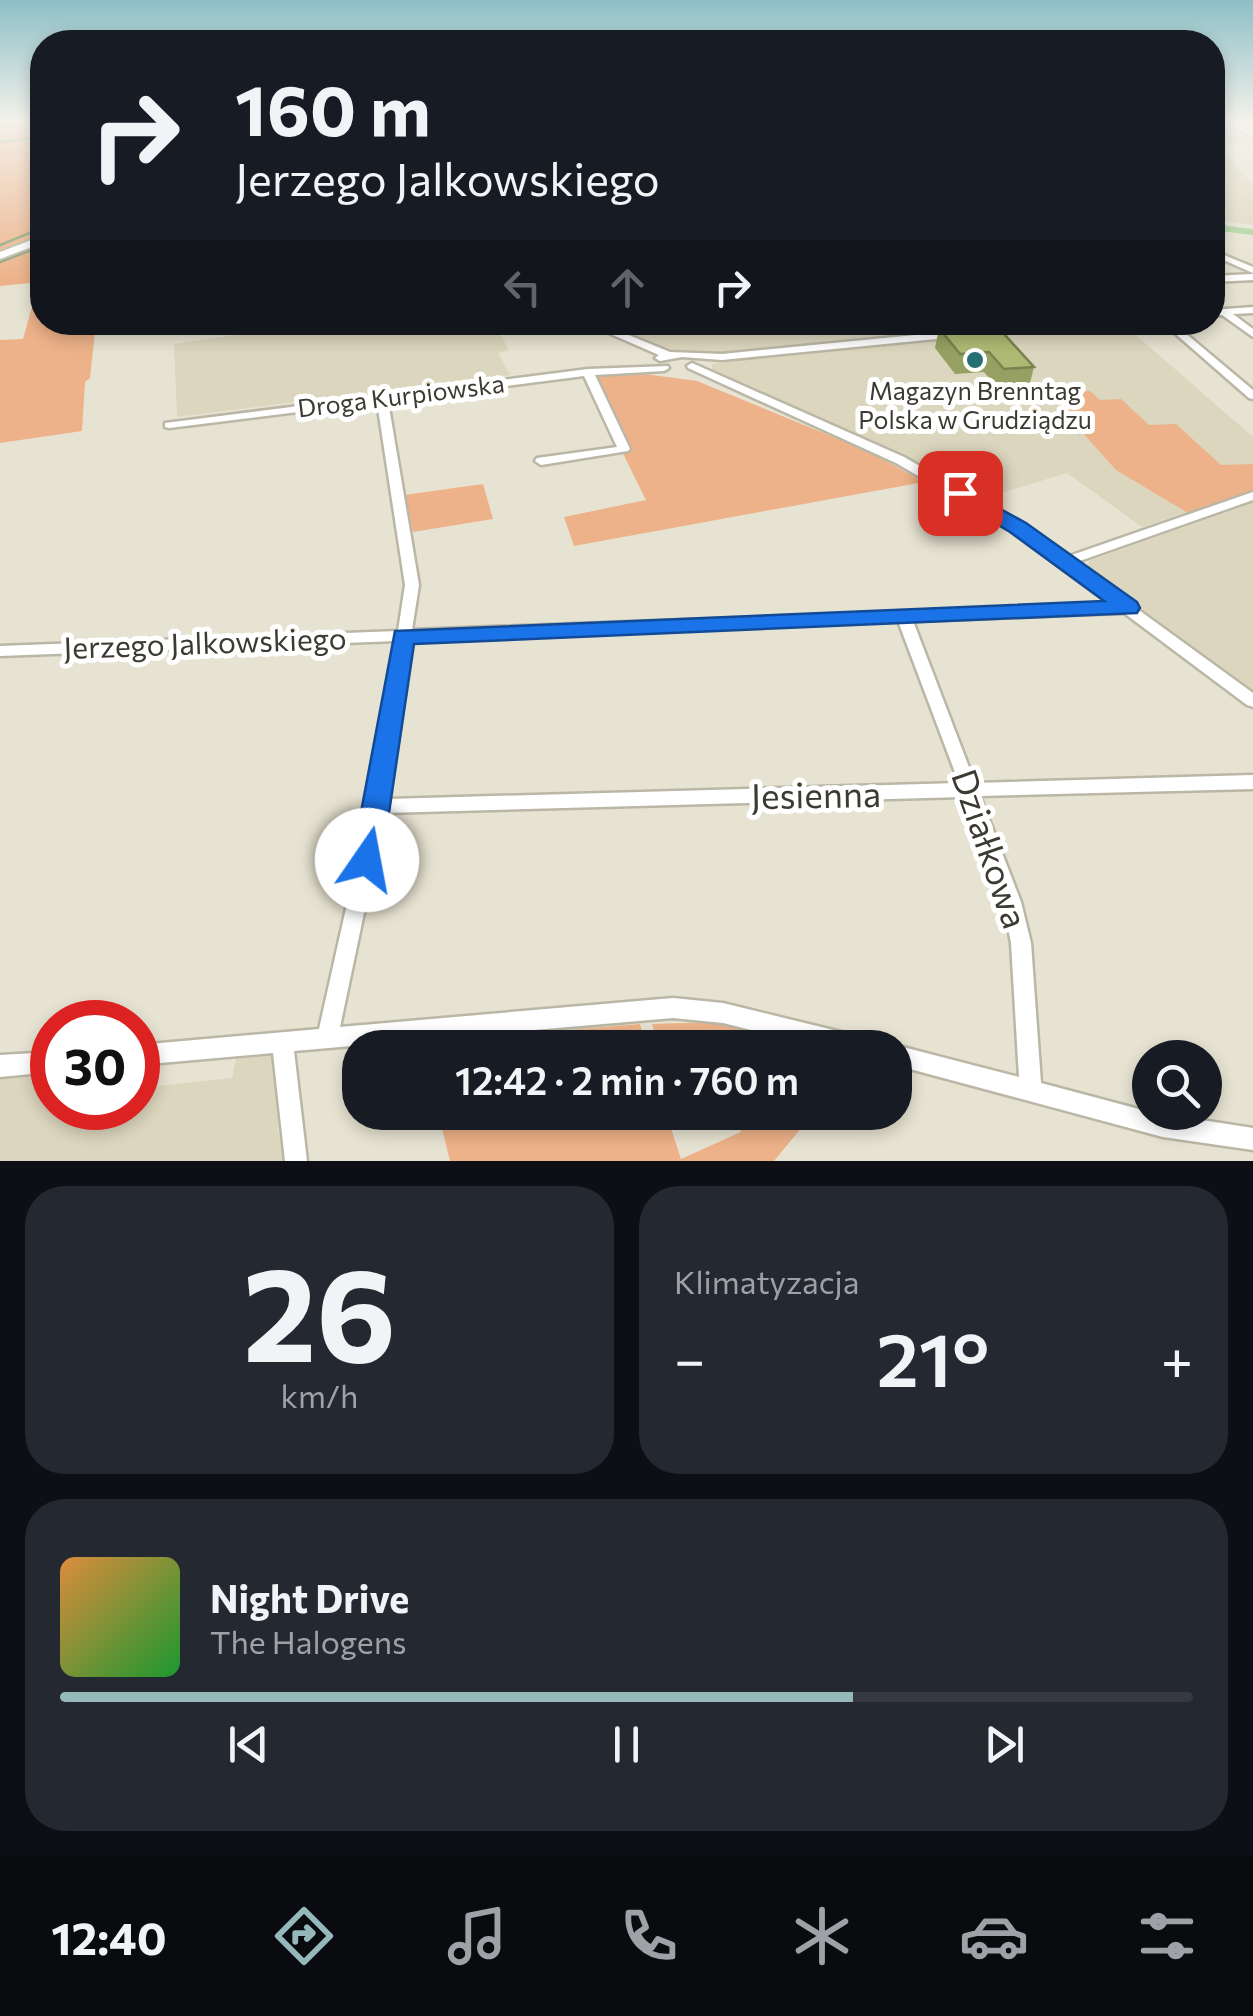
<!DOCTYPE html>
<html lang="pl">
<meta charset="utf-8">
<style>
body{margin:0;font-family:Commissioner,sans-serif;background:#242831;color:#f1f3f6;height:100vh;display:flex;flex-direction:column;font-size:38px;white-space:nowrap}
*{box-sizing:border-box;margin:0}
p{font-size:32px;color:#9ea1a6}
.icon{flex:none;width:55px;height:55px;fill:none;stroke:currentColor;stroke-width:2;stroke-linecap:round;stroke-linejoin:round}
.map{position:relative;height:1161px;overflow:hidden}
.drawer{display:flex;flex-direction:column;gap:25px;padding:25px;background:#0d0f14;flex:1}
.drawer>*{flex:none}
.hud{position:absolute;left:30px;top:30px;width:1195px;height:305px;border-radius:40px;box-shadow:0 5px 15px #0003;background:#171b24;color:#f1f3f6;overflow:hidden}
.controls{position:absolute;left:1132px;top:1040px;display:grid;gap:20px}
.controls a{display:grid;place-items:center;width:90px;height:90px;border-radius:50%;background:#171b24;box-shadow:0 5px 15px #0003;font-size:50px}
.speed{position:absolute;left:30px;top:1000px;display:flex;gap:20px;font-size:50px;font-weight:700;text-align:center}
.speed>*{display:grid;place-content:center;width:130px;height:130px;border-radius:50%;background:#171b24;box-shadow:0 5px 15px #0003;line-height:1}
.speed .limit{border:15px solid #d22;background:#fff;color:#111}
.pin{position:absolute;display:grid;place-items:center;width:85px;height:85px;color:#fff;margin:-42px;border-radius:20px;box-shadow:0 5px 15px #0006}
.me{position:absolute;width:110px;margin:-55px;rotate:12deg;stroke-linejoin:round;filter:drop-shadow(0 0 8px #0008)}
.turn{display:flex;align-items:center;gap:35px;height:210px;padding:0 40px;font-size:45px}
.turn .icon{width:130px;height:130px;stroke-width:2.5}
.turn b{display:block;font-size:70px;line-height:85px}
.lanes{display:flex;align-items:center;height:95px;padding:0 40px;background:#0003;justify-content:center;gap:50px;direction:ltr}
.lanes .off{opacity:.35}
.big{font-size:75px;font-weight:600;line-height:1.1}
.drawer .widget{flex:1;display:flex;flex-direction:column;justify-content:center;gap:15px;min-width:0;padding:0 35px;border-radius:40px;background:#242831}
.drawer .dial{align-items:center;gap:0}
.dial b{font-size:130px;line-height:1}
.song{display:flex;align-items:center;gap:30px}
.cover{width:120px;height:120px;border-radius:15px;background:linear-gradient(135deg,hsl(30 70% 55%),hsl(130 70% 35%))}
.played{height:10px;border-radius:5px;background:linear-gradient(90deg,#95b8bb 70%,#363941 70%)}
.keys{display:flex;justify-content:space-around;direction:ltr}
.heat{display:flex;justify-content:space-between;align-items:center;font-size:55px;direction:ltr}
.drawer .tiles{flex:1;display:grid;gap:25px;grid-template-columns:1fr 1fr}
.widget:last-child{grid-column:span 2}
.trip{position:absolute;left:342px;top:1030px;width:570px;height:100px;border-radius:40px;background:#171b24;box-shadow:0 5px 15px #0003;font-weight:600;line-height:100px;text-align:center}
.tab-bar{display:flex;height:160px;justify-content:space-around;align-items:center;background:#090b0e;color:#9ea1a6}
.tab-bar .icon{width:70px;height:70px}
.tab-bar .active{color:#95b8bb}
.tab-bar b{font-size:45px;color:#f1f3f6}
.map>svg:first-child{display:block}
.built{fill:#dcd6be}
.green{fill:#edb289}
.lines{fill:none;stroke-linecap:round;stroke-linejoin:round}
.stream{stroke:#86a376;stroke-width:2.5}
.canal{stroke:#a5d093;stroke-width:6}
.minor-casing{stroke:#bbb7a6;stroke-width:5}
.major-casing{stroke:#bbb7a6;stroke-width:4}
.minor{fill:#fff;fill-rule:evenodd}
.major{fill:#fff;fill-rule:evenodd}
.wall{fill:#96a063}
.building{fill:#aeba73;stroke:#7a8250;stroke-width:2.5}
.route{fill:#1a73e8;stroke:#114b97;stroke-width:2.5}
.poi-dot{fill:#257072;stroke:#fff;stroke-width:4}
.labels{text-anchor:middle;stroke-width:10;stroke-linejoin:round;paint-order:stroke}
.far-poi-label{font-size:25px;fill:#3c3a33;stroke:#fff}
.far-street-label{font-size:25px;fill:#3c3a33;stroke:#fff}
.street-label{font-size:30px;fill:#3c3a33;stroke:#fff}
.near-street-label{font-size:35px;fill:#3c3a33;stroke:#fff}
</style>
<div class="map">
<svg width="1253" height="1161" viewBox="0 0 1253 1161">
<rect width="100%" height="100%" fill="#e7e3d2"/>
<!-- built -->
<path class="built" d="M1212 120H1221L1253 137V142L1218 144 1253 185V225L1213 219Z
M267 323H494L509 350 498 353 510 375 177 417 174 344 262 331Z
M597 323H987L985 328 697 355 665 350Z
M1060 328 1067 334 1129 329 1253 437V490L1142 527 1067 473 981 499 892 452 712 369V364L857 346Z
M1253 503V693L1090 572 1088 566 1089 561Z
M275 1055 282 1120 277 1128 287 1161H0V1079L52 1075V1108H138V1088L232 1078 236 1059Z"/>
<!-- green -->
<path class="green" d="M0 120H42V322L96 323 90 378 85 382 82 431 0 443V340L23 339 39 282 0 286Z
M637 373 697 381 870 452 924 482 574 546 564 517 646 500 585 377Z
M1090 391 1100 400 1121 399 1149 425 1176 424 1221 465 1253 464V490L1188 513 1116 470 1046 392Z
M483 484 493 519 413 532 404 495Z
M717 1022 777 1035 784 1047H659L652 1024Z
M640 1024 647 1047 423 1048 422 1042Z
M438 1113H666L681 1159 741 1132 731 1113H806L807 1121 774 1161H450Z"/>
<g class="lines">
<!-- stream -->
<path class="stream" d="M0 142 42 137
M0 245 42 228
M0 262 42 246"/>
<!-- canal -->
<path class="canal" d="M1212 227 1253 232"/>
<defs>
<path id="minor" d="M1222 120H1229L1253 132V137Z
M1212 250 1253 267V273L1212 255Z
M1253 274V280L1212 282V276Z
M1253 307V313L1233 314 1253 329V337L1222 315 1212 316V310Z
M583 322H597L670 352 722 354 956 331 961 334 956 337 722 360 682 357 660 361 655 358 659 355Z
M1047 322H1084L1080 325 983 335 978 332 983 329Z
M1162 322H1172L1253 390V399L1249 398Z
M692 363 904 457 1023 525 1066 557 1253 492V500L1074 563 1253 693V707L1247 705 1124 613 913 621 975 783 1253 775V789L980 796 1021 902 1031 943 1041 1083 1150 1112 1253 1128V1150L1163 1137 895 1065V1048H888L895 1045 1019 1077 1011 943 1003 902 963 797 385 813 340 1027 673 998 723 1003 866 1038 873 1041 876 1048H823L723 1023 673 1018 294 1051 307 1161H285L273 1053 138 1065V1045L319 1029 369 806 396 641 0 656V646L398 631 405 585 377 402 169 428 165 427V423L588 369 668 366 669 368 664 371 595 375 630 449 628 451 541 465 535 461 537 458 617 447 584 376 388 401 419 585 412 630 1112 604 1013 531 896 463 688 368 687 366ZM898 621 959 783 388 799 411 640Z
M52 1052V1072L0 1077V1055Z"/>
<path id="major" d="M42 236V243L0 259V252Z"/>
</defs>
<!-- minor casing -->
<use href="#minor" class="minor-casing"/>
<!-- major casing -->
<use href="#major" class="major-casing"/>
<!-- minor -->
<use href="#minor" class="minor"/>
<!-- major -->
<use href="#major" class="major"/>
</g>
<!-- wall -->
<path class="wall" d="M939 328 1034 367 1029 387 999 390 984 372 955 374 935 348Z"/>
<!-- building -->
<path class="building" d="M996 325 1034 367 1004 369 989 352 960 354 939 328Z"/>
<!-- sky -->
<linearGradient id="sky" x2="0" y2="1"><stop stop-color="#8dbfc6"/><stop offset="0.43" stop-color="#f4f2eb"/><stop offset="1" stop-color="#f4f2eb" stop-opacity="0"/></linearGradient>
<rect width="1253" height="282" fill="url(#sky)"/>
<!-- route -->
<path class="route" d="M960 487 1026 523 1137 602 1140 608 1137 613 414 644 382 860 377 869 367 872 356 869 352 860 395 631 1104 601 1010 532 952 497 949 493Z"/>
<!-- markers -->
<circle class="poi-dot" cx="975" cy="360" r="10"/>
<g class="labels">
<!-- far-poi labels -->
<g class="far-poi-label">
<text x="975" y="400">Magazyn Brenntag<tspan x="975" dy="29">Polska w Grudziądzu</tspan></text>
</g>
<!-- far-street labels -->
<g class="far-street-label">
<text transform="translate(401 396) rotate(-7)" y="9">Droga Kurpiowska</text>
</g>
<!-- street labels -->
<g class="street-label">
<text transform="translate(205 644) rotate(-2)" y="10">Jerzego Jalkowskiego</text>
</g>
<!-- near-street labels -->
<g class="near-street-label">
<text transform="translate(816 796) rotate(-1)" y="12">Jesienna</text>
<text transform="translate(989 849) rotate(71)" y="12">Działkowa</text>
</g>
</g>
</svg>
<div class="controls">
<a><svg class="icon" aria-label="search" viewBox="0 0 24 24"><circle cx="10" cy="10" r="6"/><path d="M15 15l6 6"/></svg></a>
</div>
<div class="speed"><div class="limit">30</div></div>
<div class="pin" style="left:960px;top:493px;background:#d93025"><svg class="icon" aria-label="arrive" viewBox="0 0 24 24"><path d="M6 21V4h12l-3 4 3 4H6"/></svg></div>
<svg class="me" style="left:367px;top:860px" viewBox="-20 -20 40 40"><circle r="19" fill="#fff"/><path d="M0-13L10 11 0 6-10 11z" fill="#1a73e8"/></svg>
<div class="trip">12:42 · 2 min · 760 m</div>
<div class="hud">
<div class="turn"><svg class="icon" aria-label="right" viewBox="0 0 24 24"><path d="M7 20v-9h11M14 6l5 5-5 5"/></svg><div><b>160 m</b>Jerzego Jalkowskiego</div></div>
<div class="lanes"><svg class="icon off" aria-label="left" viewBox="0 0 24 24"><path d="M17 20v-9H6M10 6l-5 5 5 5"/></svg><svg class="icon off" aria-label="ahead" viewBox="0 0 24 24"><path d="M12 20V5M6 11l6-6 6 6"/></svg><svg class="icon" aria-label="right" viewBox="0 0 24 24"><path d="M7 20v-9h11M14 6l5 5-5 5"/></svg></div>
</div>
</div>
<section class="drawer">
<div class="tiles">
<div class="widget dial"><b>26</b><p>km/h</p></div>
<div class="widget"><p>Klimatyzacja</p>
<div class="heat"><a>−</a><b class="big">21°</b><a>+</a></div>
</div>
<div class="widget">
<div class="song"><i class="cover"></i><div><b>Night Drive</b><p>The Halogens</p></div></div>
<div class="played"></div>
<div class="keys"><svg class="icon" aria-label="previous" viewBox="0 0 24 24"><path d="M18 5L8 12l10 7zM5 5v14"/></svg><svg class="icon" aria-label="pause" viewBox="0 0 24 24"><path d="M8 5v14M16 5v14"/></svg><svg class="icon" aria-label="next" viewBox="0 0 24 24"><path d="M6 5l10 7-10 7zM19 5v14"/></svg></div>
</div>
</div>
</section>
<nav class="tab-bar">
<b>12:40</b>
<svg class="icon active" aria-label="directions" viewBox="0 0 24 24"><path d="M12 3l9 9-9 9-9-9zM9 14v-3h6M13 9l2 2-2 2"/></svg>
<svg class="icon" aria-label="music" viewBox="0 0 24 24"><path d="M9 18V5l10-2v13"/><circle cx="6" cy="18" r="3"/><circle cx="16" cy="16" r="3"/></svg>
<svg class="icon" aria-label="phone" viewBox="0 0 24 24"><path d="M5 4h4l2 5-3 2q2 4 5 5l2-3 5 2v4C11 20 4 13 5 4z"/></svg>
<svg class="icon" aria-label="climate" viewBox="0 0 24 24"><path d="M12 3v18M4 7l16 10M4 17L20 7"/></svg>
<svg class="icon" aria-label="car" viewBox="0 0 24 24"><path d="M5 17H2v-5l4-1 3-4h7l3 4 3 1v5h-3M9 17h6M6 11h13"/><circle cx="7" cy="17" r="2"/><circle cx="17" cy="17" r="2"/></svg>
<svg class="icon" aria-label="filters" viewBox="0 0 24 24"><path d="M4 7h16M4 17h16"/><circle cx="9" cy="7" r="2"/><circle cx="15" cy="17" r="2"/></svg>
</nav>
